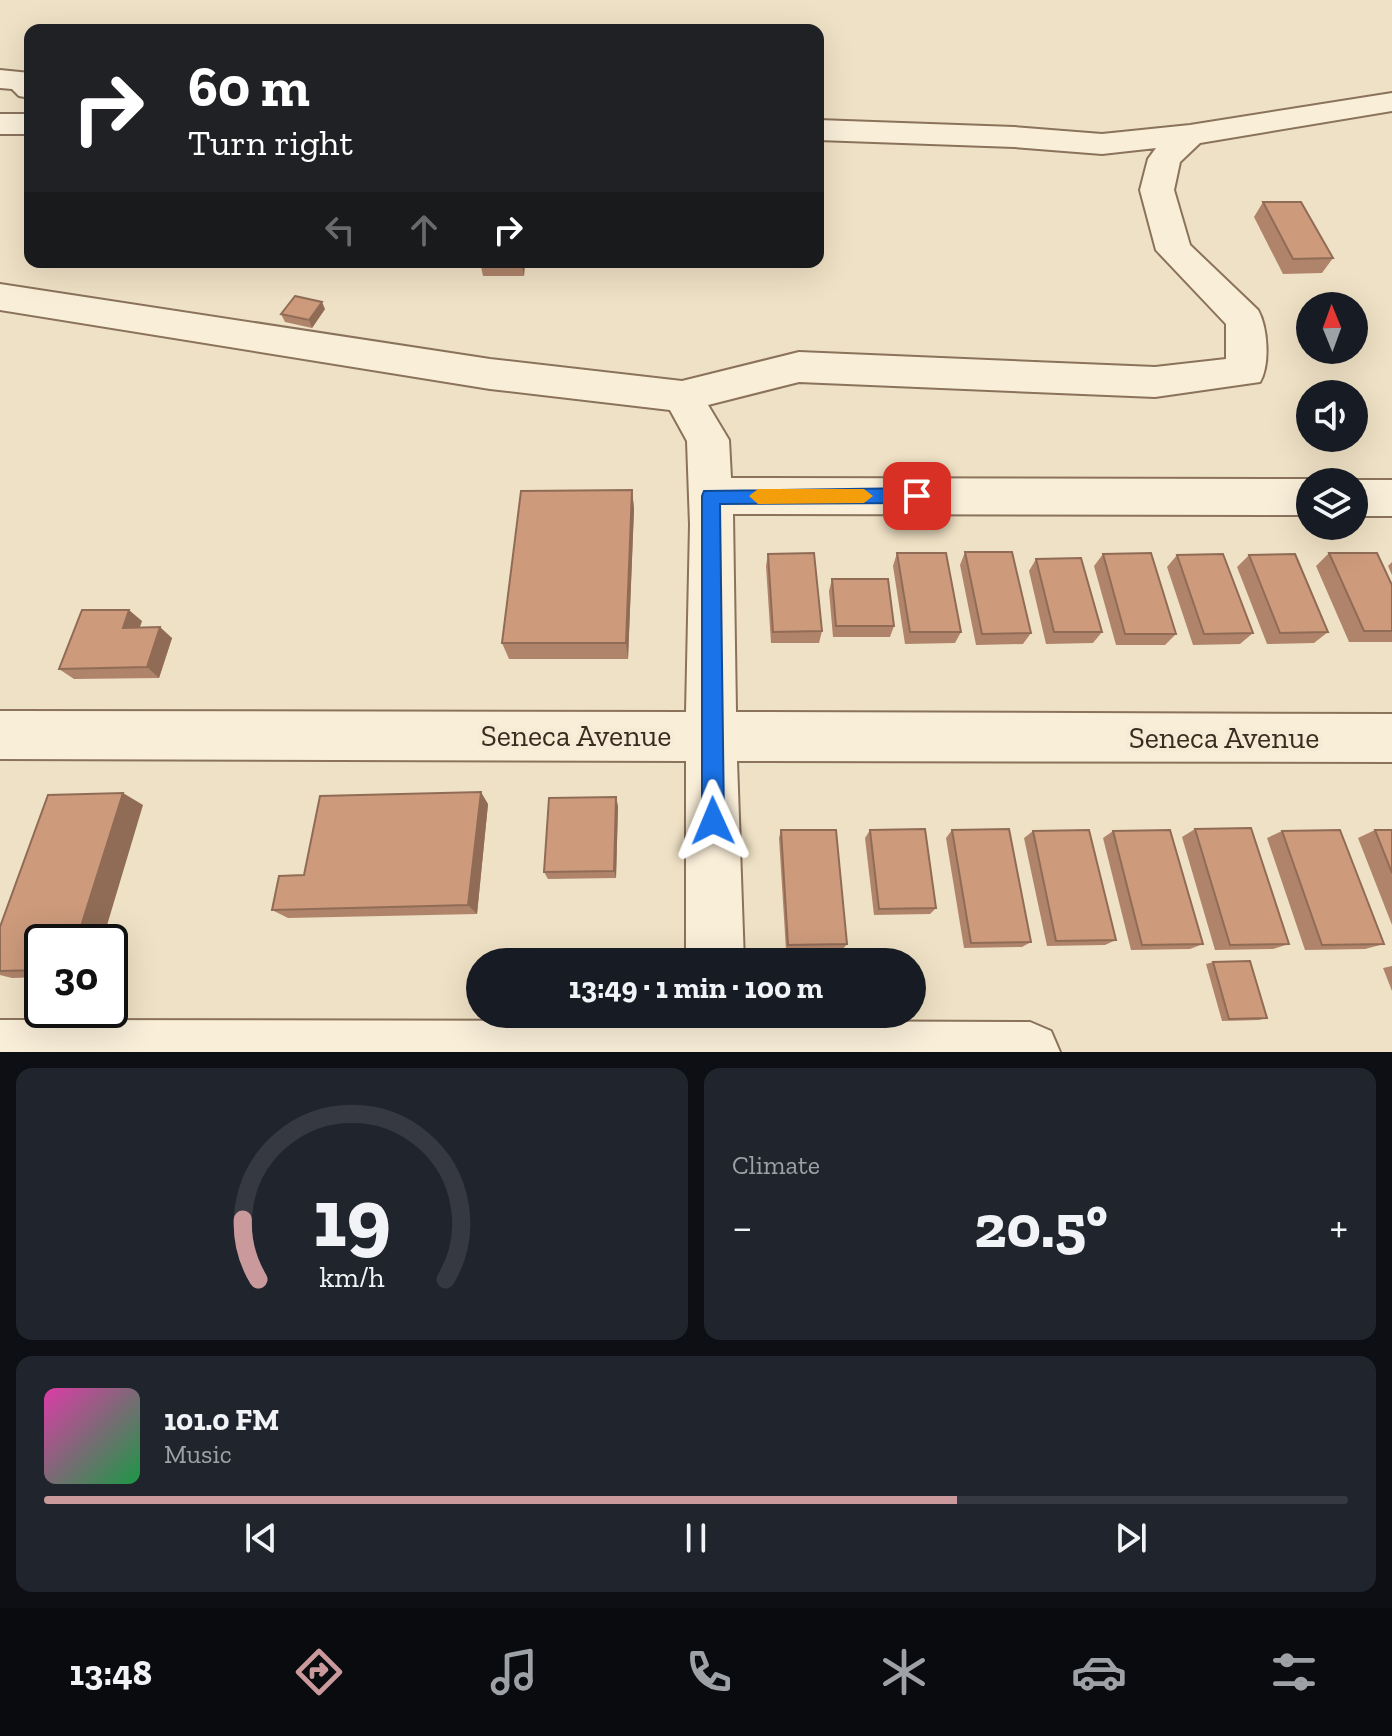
<!DOCTYPE html>
<meta charset="utf-8">
<style>
body{margin:0;font-family:"Zilla Slab",serif;background:#20242c;color:#f1f3f6;height:100vh;display:flex;flex-direction:column;font-size:30px;white-space:nowrap}
*{box-sizing:border-box;margin:0}
p{font-size:26px;color:#9ea1a6}
.icon{flex:none;width:44px;height:44px;fill:none;stroke:currentColor;stroke-width:2;stroke-linecap:round;stroke-linejoin:round}
.map{position:relative;height:1052px;overflow:hidden}
.drawer{display:flex;flex-direction:column;gap:16px;padding:16px;background:#0d0f14;flex:1}
.drawer>*{flex:none}
.top-card{position:absolute;left:24px;top:24px;width:800px;height:244px;border-radius:16px;box-shadow:0 8px 32px #0002;background:#202124;color:#fff;overflow:hidden}
.needle{width:52px;rotate:359deg}
.tools{position:absolute;left:1296px;top:292px;display:grid;gap:16px}
.tools a{display:grid;place-items:center;width:72px;height:72px;border-radius:50%;background:#171b24;box-shadow:0 8px 32px #0002;font-size:40px}
.speed{position:absolute;left:24px;top:924px;display:flex;gap:16px;font-size:40px;font-weight:700;text-align:center}
.speed>*{display:grid;place-content:center;width:104px;height:104px;border-radius:50%;background:#171b24;box-shadow:0 8px 32px #0002;line-height:1}
.speed .limit{border:4px solid #111;border-radius:12px;background:#fff;color:#111}
.pin{position:absolute;display:grid;place-items:center;width:68px;height:68px;color:#fff;margin:-34px;border-radius:16px;box-shadow:0 4px 12px #0006}
.me{position:absolute;width:88px;margin:-44px;rotate:359deg;stroke-linejoin:round;filter:drop-shadow(0 0 6px #0008)}
.turn{display:flex;align-items:center;gap:28px;height:168px;padding:0 32px;font-size:36px}
.turn .icon{width:104px;height:104px;stroke-width:2.5}
.turn b{display:block;font-size:56px;line-height:68px}
.lanes{display:flex;align-items:center;height:76px;padding:0 32px;background:#0003;justify-content:center;gap:40px;direction:ltr}
.lanes .off{opacity:.35}
.big{font-size:60px;font-weight:700;line-height:1.1}
.drawer .card{flex:1;display:flex;flex-direction:column;justify-content:center;gap:12px;min-width:0;padding:0 28px;border-radius:16px;background:#20242c}
.drawer .dial{align-items:center;gap:0}
.dial svg{height:208px;overflow:visible;fill:none;stroke:#363941;stroke-width:7;stroke-linecap:round;text-anchor:middle}
.dial text{fill:#f1f3f6;stroke:none}
.song{display:flex;align-items:center;gap:24px}
.cover{width:96px;height:96px;border-radius:12px;background:linear-gradient(135deg,hsl(320 70% 55%),hsl(140 70% 35%))}
.played{height:8px;border-radius:4px;background:linear-gradient(90deg,#c9999c 70%,#363941 70%)}
.keys{display:flex;justify-content:space-around;direction:ltr}
.heat{display:flex;justify-content:space-between;align-items:center;font-size:44px;direction:ltr}
.drawer .tiles{flex:1;display:grid;gap:16px;grid-template-columns:1fr 1fr}
.card:last-child{grid-column:span 2}
.trip{position:absolute;left:466px;top:948px;width:460px;height:80px;border-radius:40px;background:#171b24;box-shadow:0 8px 32px #0002;font-weight:700;line-height:80px;text-align:center}
.tab-bar{display:flex;height:128px;justify-content:space-around;align-items:center;background:#090b0e;color:#9ea1a6}
.tab-bar .icon{width:56px;height:56px}
.tab-bar .selected{color:#c9999c}
.tab-bar b{font-size:36px;color:#f1f3f6}
.map>svg:first-child{display:block}
.lines{fill:none;stroke-linecap:round;stroke-linejoin:round}
.minor-casing{stroke:#8a725b;stroke-width:4}
.minor{fill:#f9eed8;fill-rule:evenodd}
.wall{fill:#b0846a}
.shaded-wall{fill:#906c56}
.building{fill:#cd9a7b;stroke:#906c56;stroke-width:2}
.route{fill:#1a73e8;stroke:#114b97;stroke-width:2}
.slow{fill:#f59e0b}
.labels{text-anchor:middle;stroke-width:8;stroke-linejoin:round;paint-order:stroke}
.street-label{font-size:30px;fill:#3a2b1f;stroke:#f6ebd5}
</style>
<div class="map">
<svg width="1392" height="1052" viewBox="0 0 1392 1052">
<rect width="100%" height="100%" fill="#efe1c5"/>
<g class="lines">
<defs>
<path id="minor" d="M0 70 30 73V98L19 96 12 89 0 88Z
M1392 93V111L1200 143 1180 162 1174 190 1190 245 1258 310C1268 328 1270 365 1260 382L1155 397 799 382 708 405 729 440 731 478 1310 479 1318 482H1310V515L733 514 736 712 1392 714V762L737 761 744 962H686V761L0 759V711L686 712 690 525 687 441 670 410 490 389 0 310V284L490 359 682 381 799 352 1155 367 1226 359V324L1156 250 1140 190 1148 159 1156 148 1102 154 1014 147 818 140V120L1014 127 1102 134 1190 125Z
M0 114H30V134H0Z
M1354 480H1392V516H1354V482H1349Z
M687 1014H745L746 1021 1030 1022 1051 1031 1060 1052H0V1020L687 1021Z"/>
</defs>
<!-- minor casing -->
<use href="#minor" class="minor-casing"/>
<!-- minor -->
<use href="#minor" class="minor"/>
</g>
<!-- wall -->
<path class="wall" d="M1263 202 1333 258 1322 273 1283 274 1254 217Z
M480 262H525L524 276H483Z
M325 309 312 328 285 322 281 314Z
M632 490 634 509 628 659H509L502 643Z
M965 552 1031 633 1023 644 976 645 960 565Z
M897 553 961 632 955 643 905 644 893 566Z
M1329 553 1392 585V642H1349L1316 566Z
M768 554 822 631 819 643H771L766 566Z
M1103 554 1176 634 1165 645H1116L1094 566Z
M1177 555 1253 633 1240 644 1193 645 1167 567Z
M1249 555 1328 632 1314 643 1267 644 1237 567Z
M1036 559 1102 632 1093 643 1046 644 1029 571Z
M1392 562V575L1388 566Z
M832 579 894 626 890 637H833L829 591Z
M142 621 139 627 172 638 159 678 74 679 59 669Z
M488 804 477 914 288 918 272 910 304 875Z
M143 805 42 942V977L12 978 0 975V927Z
M618 806 616 878 548 879 544 872Z
M1195 829 1289 944 1273 949 1215 950 1182 837Z
M781 830 847 944 843 949 786 950 779 838Z
M870 830 936 908 930 914 874 915 865 838Z
M952 830 1031 942 1022 947 964 948 946 838Z
M1375 830H1392V925L1358 838Z
M1033 831 1116 940 1105 945 1047 946 1024 838Z
M1113 831 1203 944 1190 949 1131 950 1103 838Z
M1282 831 1384 944 1365 949 1305 950 1267 838Z
M1213 962 1267 1018 1259 1020 1222 1021 1206 964Z
M1392 966V991L1383 968Z"/>
<!-- shaded-wall -->
<path class="shaded-wall" d="M521 262H525L524 276Z
M322 302 325 309 312 328 309 320Z
M632 490 634 509 628 659 626 643Z
M129 610 142 621 136 639 123 628Z
M160 627 172 638 159 678 147 667Z
M481 792 488 804 477 914 468 905Z
M123 793 143 805 102 942H76Z
M616 797 618 806 616 878 614 871Z"/>
<!-- building -->
<path class="building" d="M1263 202H1301L1333 258 1293 259Z
M295 296 322 302 309 320 281 314Z
M632 490 626 643H502L521 491Z
M965 552H1012L1031 633 982 634Z
M814 553 822 631 773 632 768 554Z
M897 553H946L961 632H910Z
M1151 553 1176 634H1125L1103 554Z
M1329 553H1377L1392 585V631H1364Z
M1223 554 1253 633 1204 634 1177 555Z
M1295 554 1328 632 1280 633 1249 555Z
M1081 558 1102 632H1054L1036 559Z
M832 579H888L894 626H836Z
M82 610H129L123 628 160 627 147 667 59 669Z
M481 792 468 905 272 910 279 876 304 875 320 796Z
M123 793 76 942H42V970L0 971V927L48 795Z
M616 797 614 871 544 872 549 798Z
M1251 828 1289 944 1230 945 1195 829Z
M925 829 936 908 879 909 870 830Z
M1009 829 1031 942 971 943 952 830Z
M781 830H836L847 944 788 945Z
M1089 830 1116 940 1056 941 1033 831Z
M1170 830 1203 944 1142 945 1113 831Z
M1340 830 1384 944 1322 945 1282 831Z
M1375 830H1392V873Z
M1250 961 1267 1018 1229 1019 1213 962Z"/>
<!-- route -->
<path class="route" d="M917 488 926 496 917 503 720 504 724 821 720 829 713 832 705 829 702 821V496L704 491Z"/>
<!-- slow -->
<path class="slow" d="M758 489H864L873 496 864 503 758 504 749 496Z"/>
<g class="labels">
<!-- street labels -->
<g class="street-label">
<text x="576" y="746">Seneca Avenue</text>
<text x="1224" y="748">Seneca Avenue</text>
</g>
</g>
</svg>
<div class="tools">
<a><svg class="needle" viewBox="-14 -14 28 28"><path d="M0-13l5 13h-10z" fill="#e53935"/><path d="M0 13l5-13h-10z" fill="#9ea1a6"/></svg></a>
<a><svg class="icon" aria-label="sound" viewBox="0 0 24 24"><path d="M4 9h4l5-4v14l-5-4H4zM17 9q2 3 0 6"/></svg></a>
<a><svg class="icon" aria-label="layers" viewBox="0 0 24 24"><path d="M12 4l9 5-9 5-9-5zM3 14l9 5 9-5"/></svg></a>
</div>
<div class="speed"><div class="limit">30</div></div>
<div class="pin" style="left:917px;top:496px;background:#d93025"><svg class="icon" aria-label="arrive" viewBox="0 0 24 24"><path d="M6 21V4h12l-3 4 3 4H6"/></svg></div>
<svg class="me" style="left:713px;top:821px" viewBox="-20 -20 40 40"><path d="M0-17L14 15 0 8-14 15z" fill="#1a73e8" stroke="#fff" stroke-width="4"/></svg>
<div class="trip">13:49 · 1 min · 100 m</div>
<div class="top-card">
<div class="turn"><svg class="icon" aria-label="right" viewBox="0 0 24 24"><path d="M7 20v-9h11M14 6l5 5-5 5"/></svg><div><b>60 m</b>Turn right</div></div>
<div class="lanes"><svg class="icon off" aria-label="left" viewBox="0 0 24 24"><path d="M17 20v-9H6M10 6l-5 5 5 5"/></svg><svg class="icon off" aria-label="ahead" viewBox="0 0 24 24"><path d="M12 20V5M6 11l6-6 6 6"/></svg><svg class="icon" aria-label="right" viewBox="0 0 24 24"><path d="M7 20v-9h11M14 6l5 5-5 5"/></svg></div>
</div>
</div>
<section class="drawer">
<div class="tiles">
<div class="card dial"><svg viewBox="0 0 100 80">
<path d="M14 69A42 42 0 1 1 86 69"/>
<path d="M14 69A42 42 0 0 1 8 46" stroke="#c9999c"/>
<text x="50" y="56" font-size="32" font-weight="700">19</text>
<text x="50" y="72" font-size="11">km/h</text>
</svg></div>
<div class="card"><p>Climate</p>
<div class="heat"><a>−</a><b class="big">20.5°</b><a>+</a></div>
</div>
<div class="card">
<div class="song"><i class="cover"></i><div><b>101.0 FM</b><p>Music</p></div></div>
<div class="played"></div>
<div class="keys"><svg class="icon" aria-label="previous" viewBox="0 0 24 24"><path d="M18 5L8 12l10 7zM5 5v14"/></svg><svg class="icon" aria-label="pause" viewBox="0 0 24 24"><path d="M8 5v14M16 5v14"/></svg><svg class="icon" aria-label="next" viewBox="0 0 24 24"><path d="M6 5l10 7-10 7zM19 5v14"/></svg></div>
</div>
</div>
</section>
<nav class="tab-bar">
<b>13:48</b>
<svg class="icon selected" aria-label="directions" viewBox="0 0 24 24"><path d="M12 3l9 9-9 9-9-9zM9 14v-3h6M13 9l2 2-2 2"/></svg>
<svg class="icon" aria-label="music" viewBox="0 0 24 24"><path d="M9 18V5l10-2v13"/><circle cx="6" cy="18" r="3"/><circle cx="16" cy="16" r="3"/></svg>
<svg class="icon" aria-label="phone" viewBox="0 0 24 24"><path d="M5 4h4l2 5-3 2q2 4 5 5l2-3 5 2v4C11 20 4 13 5 4z"/></svg>
<svg class="icon" aria-label="climate" viewBox="0 0 24 24"><path d="M12 3v18M4 7l16 10M4 17L20 7"/></svg>
<svg class="icon" aria-label="car" viewBox="0 0 24 24"><path d="M5 17H2v-5l4-1 3-4h7l3 4 3 1v5h-3M9 17h6M6 11h13"/><circle cx="7" cy="17" r="2"/><circle cx="17" cy="17" r="2"/></svg>
<svg class="icon" aria-label="filters" viewBox="0 0 24 24"><path d="M4 7h16M4 17h16"/><circle cx="9" cy="7" r="2"/><circle cx="15" cy="17" r="2"/></svg>
</nav>
